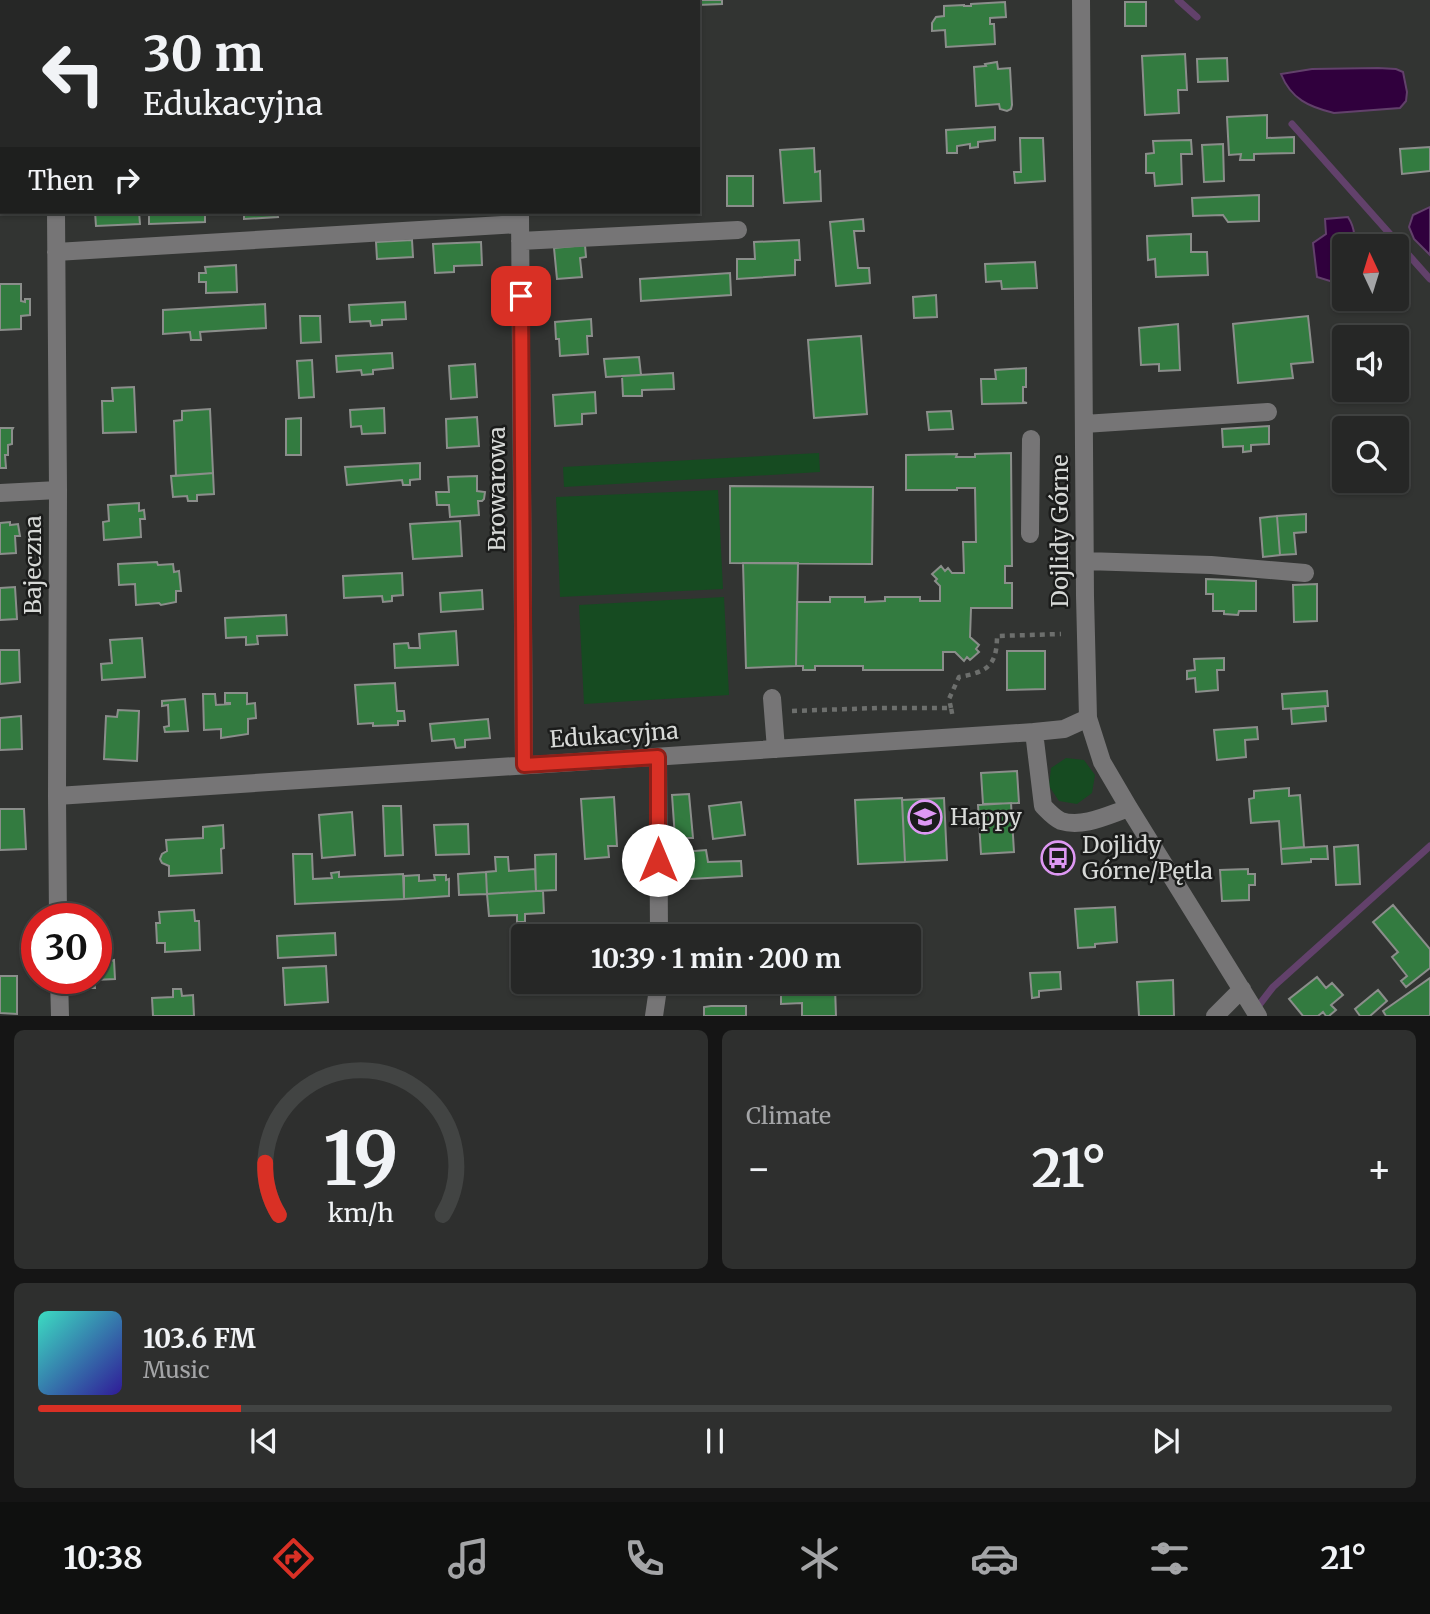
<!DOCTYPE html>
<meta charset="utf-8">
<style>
body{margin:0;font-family:Merriweather,serif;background:#2e2f2e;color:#f1f3f6;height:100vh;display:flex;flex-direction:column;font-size:26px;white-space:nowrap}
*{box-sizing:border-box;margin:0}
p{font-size:23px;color:#a4a5a7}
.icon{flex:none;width:38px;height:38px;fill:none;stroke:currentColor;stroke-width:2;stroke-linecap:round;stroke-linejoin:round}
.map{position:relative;height:1016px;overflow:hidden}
.drawer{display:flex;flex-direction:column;gap:14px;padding:14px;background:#151515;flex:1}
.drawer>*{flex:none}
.hud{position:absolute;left:0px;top:0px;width:700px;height:214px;box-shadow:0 2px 5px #0004,0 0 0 2px #424443;background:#262726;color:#f1f3f6;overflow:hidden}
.needle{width:46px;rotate:356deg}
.fabs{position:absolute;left:1332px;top:234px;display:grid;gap:14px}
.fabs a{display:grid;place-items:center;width:77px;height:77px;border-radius:7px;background:#262726;box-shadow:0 2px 5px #0004,0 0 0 2px #424443;font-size:35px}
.speed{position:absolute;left:21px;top:903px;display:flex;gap:14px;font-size:35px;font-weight:700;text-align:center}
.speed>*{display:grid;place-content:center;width:91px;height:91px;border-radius:50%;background:#262726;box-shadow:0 2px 5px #0004,0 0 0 2px #424443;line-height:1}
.speed .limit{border:10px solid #d22;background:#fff;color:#111}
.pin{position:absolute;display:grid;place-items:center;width:60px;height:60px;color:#fff;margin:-30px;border-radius:14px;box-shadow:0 4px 10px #0006}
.me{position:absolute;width:77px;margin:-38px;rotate:0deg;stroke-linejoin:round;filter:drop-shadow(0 0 5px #0008)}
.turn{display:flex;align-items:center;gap:24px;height:147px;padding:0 28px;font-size:32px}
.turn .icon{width:91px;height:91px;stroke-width:2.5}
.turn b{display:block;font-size:49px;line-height:60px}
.then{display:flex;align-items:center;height:66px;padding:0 28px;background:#0003;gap:14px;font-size:26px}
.big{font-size:52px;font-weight:700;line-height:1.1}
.drawer .tile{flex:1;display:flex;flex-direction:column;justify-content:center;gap:10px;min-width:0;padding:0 24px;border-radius:10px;background:#2e2f2e}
.drawer .dial{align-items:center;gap:0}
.dial svg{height:182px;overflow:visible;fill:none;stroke:#424443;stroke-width:7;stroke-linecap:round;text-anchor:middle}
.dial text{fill:#f1f3f6;stroke:none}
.song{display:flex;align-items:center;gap:21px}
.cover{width:84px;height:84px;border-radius:10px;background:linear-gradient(135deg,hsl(170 70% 55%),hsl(250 70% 35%))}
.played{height:7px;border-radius:4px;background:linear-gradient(90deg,#d93025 15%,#424443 15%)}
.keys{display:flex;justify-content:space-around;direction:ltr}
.heat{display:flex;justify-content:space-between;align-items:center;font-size:38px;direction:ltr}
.drawer .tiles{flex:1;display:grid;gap:14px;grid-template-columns:1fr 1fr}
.tile:last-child{grid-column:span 2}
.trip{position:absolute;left:511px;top:924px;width:410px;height:70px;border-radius:7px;background:#262726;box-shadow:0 2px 5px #0004,0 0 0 2px #424443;font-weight:700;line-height:70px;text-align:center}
.menu{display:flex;height:112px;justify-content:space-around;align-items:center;background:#0f100f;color:#a4a5a7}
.menu .icon{width:49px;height:49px}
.menu .active{color:#d93025}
.menu b{font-size:32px;color:#f1f3f6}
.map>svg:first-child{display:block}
.green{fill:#164b21}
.water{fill:#30003d;stroke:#62416b;stroke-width:2}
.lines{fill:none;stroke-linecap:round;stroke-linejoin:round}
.stream{stroke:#62416b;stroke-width:7}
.building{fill:#337b40;stroke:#8b8e8b;stroke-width:2}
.path{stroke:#6d6f6d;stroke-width:4.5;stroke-dasharray:5 5;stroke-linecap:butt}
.minor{stroke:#767576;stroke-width:18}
.route-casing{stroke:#8d1f18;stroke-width:18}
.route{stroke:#d93025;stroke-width:12}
.labels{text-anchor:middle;stroke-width:5;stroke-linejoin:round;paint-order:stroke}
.street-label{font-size:23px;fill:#d7d9d7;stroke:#1b1c1b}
.poi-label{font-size:23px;fill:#d7d9d7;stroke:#1b1c1b;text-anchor:start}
</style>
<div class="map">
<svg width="1430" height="1016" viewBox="0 0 1430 1016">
<rect width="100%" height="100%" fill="#323432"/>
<!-- green -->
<path class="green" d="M819 453 820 472 564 487 563 467Z
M718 490 723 589 560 597 556 497Z
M724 597 729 695 584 704 579 605Z
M1066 758 1084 760 1095 775 1092 793 1077 804 1059 801 1049 786 1051 768Z"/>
<!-- water -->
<path class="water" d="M1378 68 1396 69 1403 72 1407 92 1406 101 1400 108 1334 113C1309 107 1291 99 1281 74L1312 69Z
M1430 207V255L1414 239 1409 227 1413 215Z
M1348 217C1357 231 1352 234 1357 247H1344V280L1330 281 1317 277 1313 243 1326 234 1325 219Z"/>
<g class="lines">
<!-- stream -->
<path class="stream" d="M1178 0 1197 17
M1292 124 1430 279
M1256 1009 1273 987 1430 846"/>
</g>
<!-- building -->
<path class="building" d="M429 0H478V2H429Z
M663 0H722V4L698 5V2H663Z
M1005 2 1006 17 990 18V24H994L995 44 946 47 945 30 932 31V23L936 17 944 16V6L964 5V6H971V4Z
M1125 2H1146V26H1125Z
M1185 54 1187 90H1178L1179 113 1145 115 1142 56Z
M1227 58 1228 81 1198 82 1197 59Z
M997 62 998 69 1010 68 1012 105 1011 109 1007 111 1000 109 999 104 976 106 974 67 986 66 985 64Z
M0 78H2V130L0 131Z
M1267 115V138L1294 137V153L1254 154V160H1240L1241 154 1229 155 1227 117Z
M995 127V140L978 142V147L970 148V144L957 146V153H947L946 130Z
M1020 138H1043L1045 181 1015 183 1014 172H1021Z
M1191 140 1192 154H1181L1182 184 1155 186 1154 173H1146V154L1154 153 1153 141Z
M1223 144 1224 181 1204 182 1202 145Z
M1430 147V171L1402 174 1400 149Z
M814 148 815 172 820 171 821 201 784 203 780 150Z
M727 176H753V206H727Z
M1259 195V221L1228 222 1223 215 1193 216 1192 198Z
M95 212H139L140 224 96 226Z
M149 212H205V222L149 224Z
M244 212H277L278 217 244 219Z
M549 212H599L549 215Z
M863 219 864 231H854L858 268H869L870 283 836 286 830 222Z
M1191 234V252H1207L1208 275 1156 277 1155 259 1148 260 1147 236Z
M412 240 413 257 377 259 376 242Z
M799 240 800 260H795V275L737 279V259H755L754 242Z
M481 242 482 265 454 266V272L435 273 433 244Z
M585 245 586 257 580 258 582 277 557 279 554 248Z
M1035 262 1037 288 1002 289 1001 281 986 282 985 264Z
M236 265 237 292 206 293V282H199V273H206L205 267Z
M730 273 731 295 641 301 640 279Z
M0 284H21V301L25 302V299H30V315L21 316V329L0 330Z
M936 295 937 317 914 318 913 297Z
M405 302 406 319 382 320V325L371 326 370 321 350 322 349 305Z
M265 304 266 328 200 332 201 340H191L190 332 163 334V310Z
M300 316H320L321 342 301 343Z
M1308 316 1313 362 1291 364 1293 378 1238 383 1233 324Z
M591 319 592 336H587L588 354 560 356 559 339H556L555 322Z
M1178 324 1180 370 1159 371V364L1141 365 1139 328Z
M861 336 867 414 814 418 808 340Z
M392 353 393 368 373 370V374L362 375 361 370 337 372 336 356Z
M639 357 641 375 606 377 604 359Z
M312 360 314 397 299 398 297 361Z
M475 364 477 397 451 399 449 366Z
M1026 368V387H1023V402L1027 403 982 404 981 379H996L995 370Z
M673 373 674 389 642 390V396H623L622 376Z
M134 387 136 432 103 433 102 401H113L112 388Z
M595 392 596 413 582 414V424L555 426 553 395Z
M384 408 385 433 362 434 361 426 351 427 350 410Z
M210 409 213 473 176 476 174 421 182 420V411Z
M951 411 953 429 929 430 927 412Z
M477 417 479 446 447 448 446 419Z
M301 418V455H286V419Z
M1366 422V429H1344V446H1338L1337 423Z
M1269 426V444L1251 445V451L1243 452V446L1223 447 1222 429Z
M0 428H13L12 430V444L8 445V455H5L6 468H0Z
M1011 453 1012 566H1005V583H1012V608H971L970 637 979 645 976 649 979 652 970 660 967 657 964 661 955 652H943V670H863V666H815V670H803V666H796L797 602H830V597H865V602L885 601V597H920V601H940V586L935 581 937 579 932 574 941 566 945 571 948 568 952 573H964L963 542H976L975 488H957V490H906V455L957 454 956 457H975V454Z
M420 463V479L410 480V485H403L402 480 347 485 345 467Z
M213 473 214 494 197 495V501H188L187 496 173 497 171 476Z
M477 476V491L485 492 484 499 482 501H478L479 515 450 517 449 505H437L436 492H449L448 477Z
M730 486 873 487 872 564 730 563Z
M139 503V511L144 510 145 519H140L141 537 104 540 103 522 109 521 108 505Z
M1306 514V532L1294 533 1296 554 1280 555 1277 516Z
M1277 516 1280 555 1263 557 1260 518Z
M460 521 462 556 413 559 410 524Z
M10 522V525L18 524 20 536H15L16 553 0 554V523Z
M157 562 158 565 173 564 174 572 179 571 181 591H176V602L161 605 159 603 136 605 135 584 119 585 118 564Z
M743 563H798L796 666 746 668Z
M402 573 403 595 392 596V601L383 602 382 596 344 598 343 576Z
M1206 579 1256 581V611H1239L1238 615 1224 614V611H1213V594H1206Z
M1317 584V621L1294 622 1293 585Z
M15 587 17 619 0 620V588Z
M482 590 483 609 441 612 440 593Z
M286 615 287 635 257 636 258 644 246 645V637L226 638 225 618Z
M456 631 458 665 395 668 394 644 408 643 409 648H420L419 634Z
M142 638 145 677 102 680 101 664 112 663 110 640Z
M0 650H19L20 682 0 684Z
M1007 651H1045V689L1007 690Z
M1224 658V670H1217L1218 690 1196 692 1195 678 1187 679V671L1195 670 1194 659Z
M395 683 397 711H404L405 721H398V725L373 726V723L358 724 355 685Z
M1327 691 1328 706 1283 709 1282 694Z
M225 693H247V704L255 703 256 718 248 719V734L221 738V729L204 730 203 694H215L216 705 230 704V703H225Z
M185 699 188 731 165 732 164 727 169 726 168 705 162 706V701Z
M1325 706 1326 721 1292 724 1291 709Z
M118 710 139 711 137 761 104 759 106 716 117 717Z
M21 716 22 749 0 750V718Z
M488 719 490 738 465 740V747L456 748 454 739 432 741 430 724Z
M1257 727 1258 739 1245 740 1246 757 1217 760 1214 730Z
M1017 771 1019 803 983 804 981 773Z
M1289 788V796L1300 795 1304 847 1281 849 1279 821 1251 823 1249 799 1254 798V791Z
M689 794 693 838H675L672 795Z
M614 797 617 846H608L609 857 585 859 581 799Z
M902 798 905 862 858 864 855 800Z
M944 798 947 860 905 862 902 800Z
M741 802 745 835 713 839 709 806Z
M1011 803 1014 852 981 854 978 805Z
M383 806H401L403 855 385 856Z
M0 809H24L26 849 0 850Z
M352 812 355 855 322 858 319 815Z
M468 824 469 854 436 855 434 825Z
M223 825 224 848 221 849 222 873 169 876V866L162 863 160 859 162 854 167 851 166 840 203 838V827Z
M1358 845 1360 884 1336 885 1334 847Z
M1327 846 1328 859H1311V862L1282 864 1281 849Z
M706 850 708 862 741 861 742 876 673 880 672 853Z
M293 854H312L313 879 332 878 331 873 339 872V877L403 874 404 899 295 904Z
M556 854V890L536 891 535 855Z
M495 857H508L509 871 535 869 536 891 487 894 486 872 496 871Z
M1248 869V874H1255V885H1249V900L1222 901 1220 870Z
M486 872 487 894 459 895 458 874Z
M419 875V881L435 880 434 875H446V880L449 879V896L404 899V876Z
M536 891H543L544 913 525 914V922H517V915L489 916 487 894Z
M1393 905 1430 949V968L1406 987 1401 981 1407 976 1392 957 1398 952 1373 922Z
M1115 907 1117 942 1095 944V947L1078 948 1075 909Z
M194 910 195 921H199L200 950 165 952V943H157L156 923H160L159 912Z
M335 933 336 955 278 958 277 936Z
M110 952V961L114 960 115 979 94 980 95 988H80L79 981H71V978H96V953Z
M326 966 328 1002 285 1005 283 968Z
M1060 972 1061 989 1039 991V997L1032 998 1030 973Z
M0 976H17V1014L0 1013Z
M1317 977 1326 988 1332 983 1343 995 1331 1005 1336 1010 1329 1016H1326L1323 1012 1318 1016H1303L1289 999Z
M1430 978V1016H1386L1383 1011Z
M1173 980 1174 1016H1139L1137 982Z
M835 987 836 1016H802V1003L781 1004V989Z
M173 989H181L182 996 193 995 194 1016H153L152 998 173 997Z
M1378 990 1387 1001 1370 1016H1360L1355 1009Z
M711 1006H746V1016H704V1007Z"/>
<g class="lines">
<!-- path -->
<path class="path" d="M951 708 949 699 959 677C987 672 997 666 997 636L1061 634
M792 711 877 708H951L953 718"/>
<!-- minor -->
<path class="minor" d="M55 0V2
M518 0V2
M1081 0 1085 596 1088 718 1102 762 1129 808 1258 1016
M56 212 58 490 57 796 58 919
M520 212 524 765
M520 241 738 230
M56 252 520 224
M1084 424 1268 412
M0 493 58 490
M1030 534 1031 439
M1085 561 1211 565 1305 573
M772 698 776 749
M1034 732 1043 806C1048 811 1054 818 1061 821 1083 828 1108 815 1129 808
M658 757 659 936
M57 796 1034 732 1064 729 1088 718
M59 978 60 1016
M654 1016 659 982
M1215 1016 1242 989"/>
</g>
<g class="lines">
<defs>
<path id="route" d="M521 296 524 765 658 757V860"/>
</defs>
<!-- route casing -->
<use href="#route" class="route-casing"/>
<!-- route -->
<use href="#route" class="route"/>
</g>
<!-- icons -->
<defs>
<symbol id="school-ring" viewBox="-11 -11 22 22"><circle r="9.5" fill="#1b1c1b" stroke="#de98f3" stroke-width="1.5"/><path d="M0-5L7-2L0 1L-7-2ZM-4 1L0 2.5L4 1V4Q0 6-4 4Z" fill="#de98f3"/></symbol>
<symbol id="bus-ring" viewBox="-11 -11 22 22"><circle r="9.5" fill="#1b1c1b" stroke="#de98f3" stroke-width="1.5"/><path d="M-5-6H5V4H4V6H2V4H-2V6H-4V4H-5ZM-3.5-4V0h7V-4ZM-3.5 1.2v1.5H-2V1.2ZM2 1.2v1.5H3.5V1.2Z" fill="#de98f3"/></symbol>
</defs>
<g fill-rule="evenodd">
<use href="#school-ring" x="906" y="798" width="38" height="38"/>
<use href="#bus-ring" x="1039" y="839" width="38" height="38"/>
</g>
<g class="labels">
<!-- street labels -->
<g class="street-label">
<text transform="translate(497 489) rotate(-90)" y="8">Browarowa</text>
<text transform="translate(1060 531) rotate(-90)" y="8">Dojlidy Górne</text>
<text transform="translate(33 565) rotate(-90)" y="8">Bajeczna</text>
<text transform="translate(614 735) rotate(-4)" y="8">Edukacyjna</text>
</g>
<!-- poi labels -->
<g class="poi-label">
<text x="950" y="825">Happy</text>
<text x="1082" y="853">Dojlidy<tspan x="1082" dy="26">Górne/Pętla</tspan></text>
</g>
</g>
</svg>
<div class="fabs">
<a><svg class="needle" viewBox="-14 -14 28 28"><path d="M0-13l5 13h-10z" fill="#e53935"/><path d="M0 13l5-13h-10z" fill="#a4a5a7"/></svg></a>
<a><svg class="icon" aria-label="sound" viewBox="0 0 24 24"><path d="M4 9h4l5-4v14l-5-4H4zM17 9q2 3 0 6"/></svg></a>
<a><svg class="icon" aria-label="search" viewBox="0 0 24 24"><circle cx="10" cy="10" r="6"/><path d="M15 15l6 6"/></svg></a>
</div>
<div class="speed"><div class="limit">30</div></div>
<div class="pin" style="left:521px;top:296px;background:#d93025"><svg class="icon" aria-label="arrive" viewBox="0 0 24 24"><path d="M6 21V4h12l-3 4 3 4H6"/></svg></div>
<svg class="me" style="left:658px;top:860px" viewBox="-20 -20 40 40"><circle r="19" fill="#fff"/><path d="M0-13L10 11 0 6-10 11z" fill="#d93025"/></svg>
<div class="trip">10:39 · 1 min · 200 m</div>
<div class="hud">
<div class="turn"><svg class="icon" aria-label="left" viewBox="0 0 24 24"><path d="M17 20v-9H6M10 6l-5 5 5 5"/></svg><div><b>30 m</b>Edukacyjna</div></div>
<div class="then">Then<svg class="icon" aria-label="right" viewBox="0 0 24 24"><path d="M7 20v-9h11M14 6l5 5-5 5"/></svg></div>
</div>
</div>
<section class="drawer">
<div class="tiles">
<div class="tile dial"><svg viewBox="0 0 100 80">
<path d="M14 69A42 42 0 1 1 86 69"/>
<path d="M14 69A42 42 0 0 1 8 46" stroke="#d93025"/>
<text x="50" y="56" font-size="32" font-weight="700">19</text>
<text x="50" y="72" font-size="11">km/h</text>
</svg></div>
<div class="tile"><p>Climate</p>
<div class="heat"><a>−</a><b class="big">21°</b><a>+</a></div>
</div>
<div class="tile">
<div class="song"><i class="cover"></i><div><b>103.6 FM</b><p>Music</p></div></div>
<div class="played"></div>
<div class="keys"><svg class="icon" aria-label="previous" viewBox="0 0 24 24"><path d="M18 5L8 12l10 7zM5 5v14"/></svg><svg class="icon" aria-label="pause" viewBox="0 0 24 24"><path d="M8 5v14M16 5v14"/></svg><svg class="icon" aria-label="next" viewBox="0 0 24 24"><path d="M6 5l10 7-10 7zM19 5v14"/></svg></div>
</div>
</div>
</section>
<nav class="menu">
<b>10:38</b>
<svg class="icon active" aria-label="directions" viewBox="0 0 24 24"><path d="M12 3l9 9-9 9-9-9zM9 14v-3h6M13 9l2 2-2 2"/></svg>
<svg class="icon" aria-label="music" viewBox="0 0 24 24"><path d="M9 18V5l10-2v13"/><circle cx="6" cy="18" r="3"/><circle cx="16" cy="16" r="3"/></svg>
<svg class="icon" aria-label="phone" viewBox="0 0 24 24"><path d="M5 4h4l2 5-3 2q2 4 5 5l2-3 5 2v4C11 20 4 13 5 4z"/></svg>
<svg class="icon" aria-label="climate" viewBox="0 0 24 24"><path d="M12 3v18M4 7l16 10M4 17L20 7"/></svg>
<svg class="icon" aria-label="car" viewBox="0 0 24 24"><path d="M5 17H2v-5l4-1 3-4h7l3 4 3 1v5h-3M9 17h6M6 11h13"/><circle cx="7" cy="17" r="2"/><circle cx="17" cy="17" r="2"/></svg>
<svg class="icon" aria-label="filters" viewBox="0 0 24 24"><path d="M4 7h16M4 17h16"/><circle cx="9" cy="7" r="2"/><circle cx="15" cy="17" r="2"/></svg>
<b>21°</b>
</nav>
